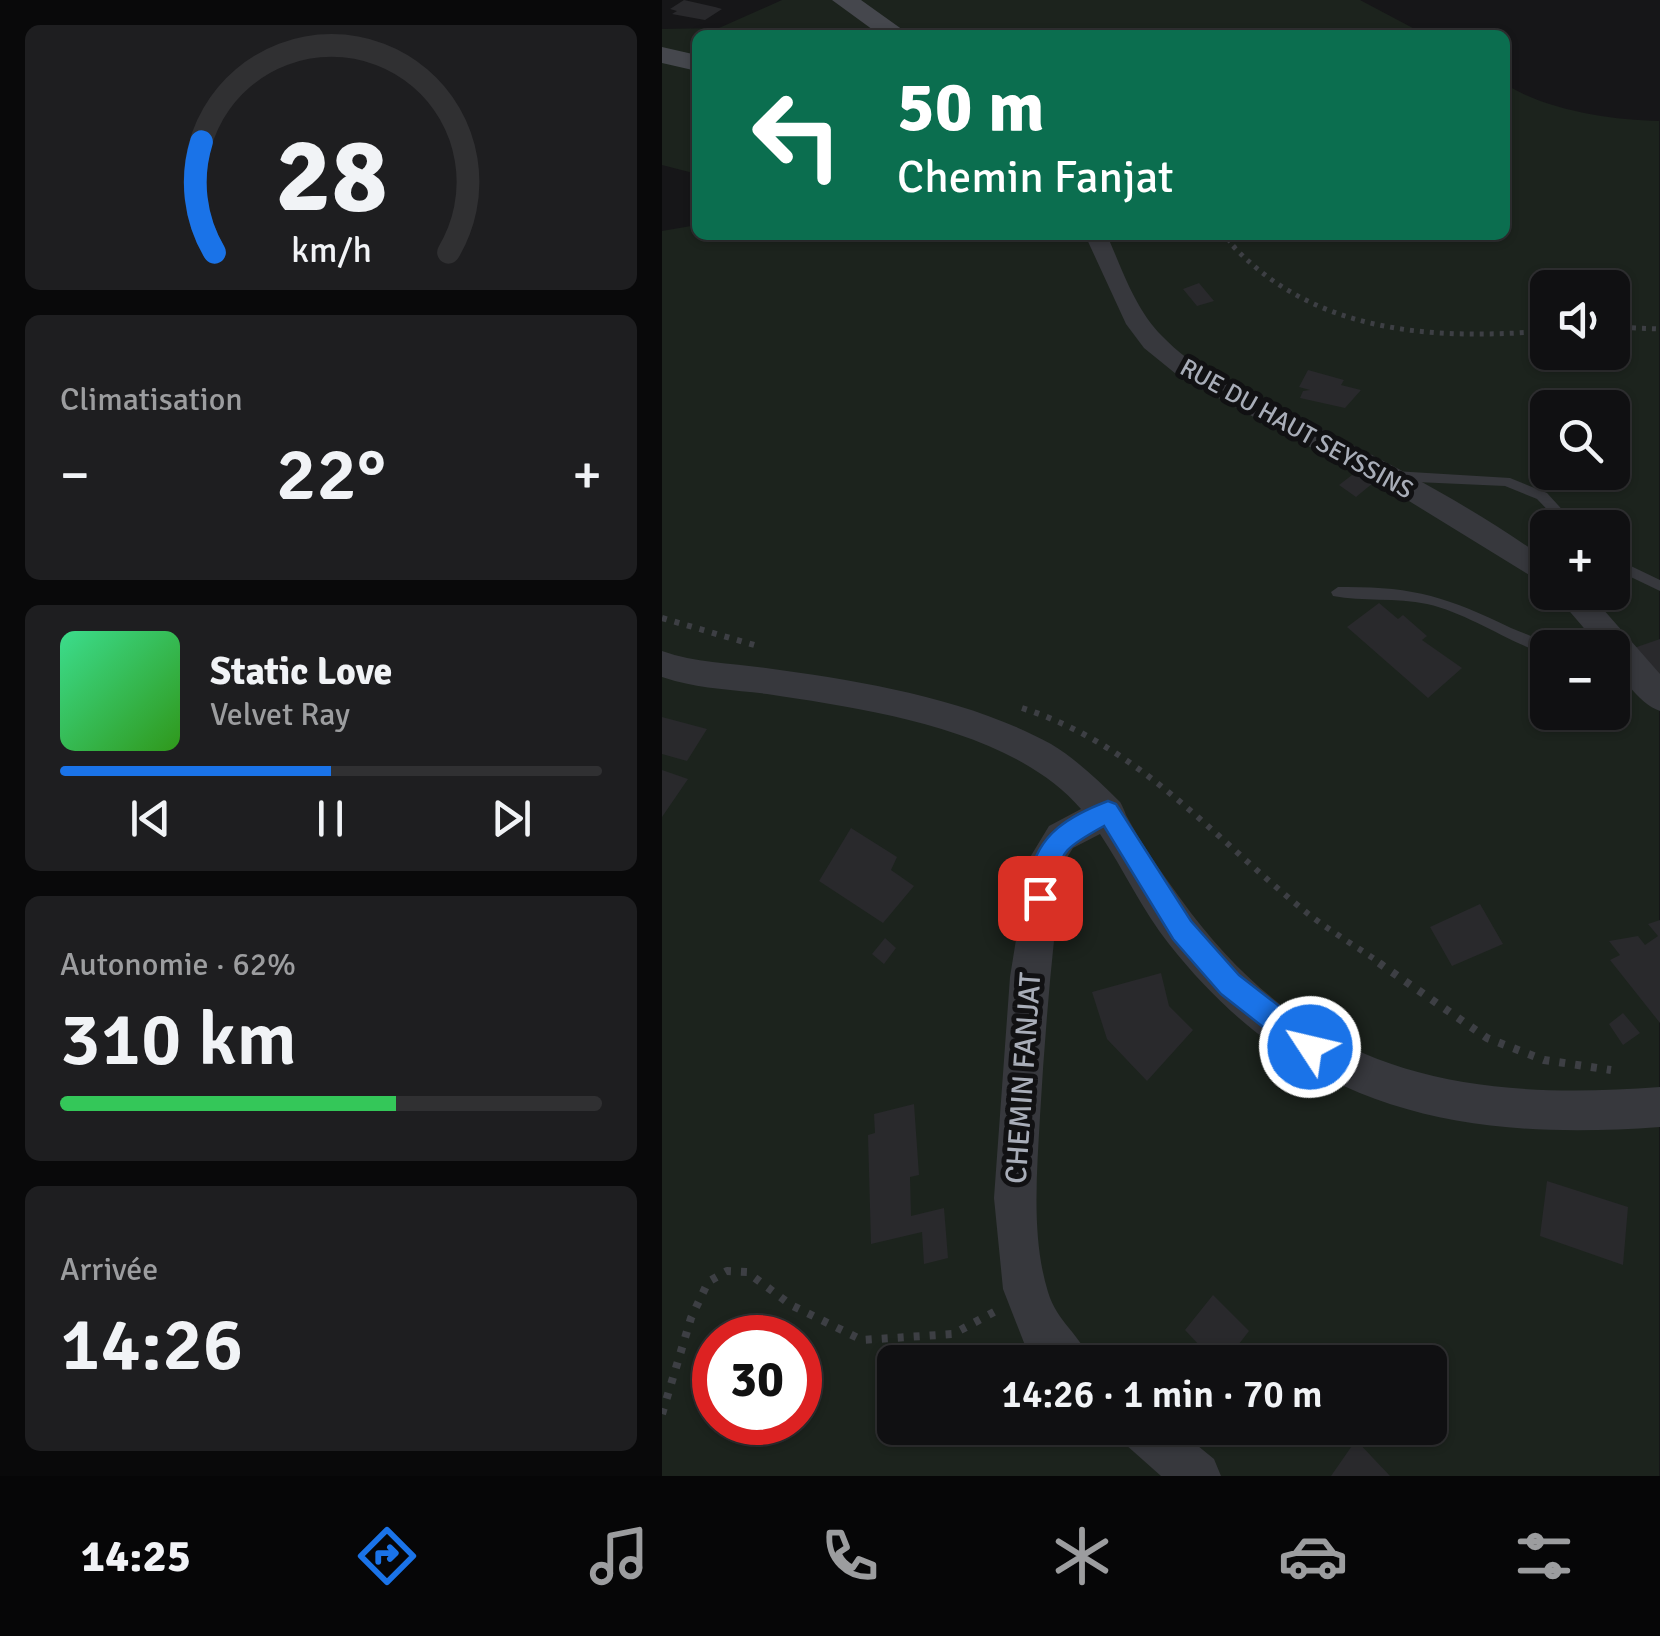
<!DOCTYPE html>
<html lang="fr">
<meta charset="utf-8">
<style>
body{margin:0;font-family:Signika,sans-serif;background:#1e1e20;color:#f1f3f6;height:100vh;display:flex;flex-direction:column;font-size:38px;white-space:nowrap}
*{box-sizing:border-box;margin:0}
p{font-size:32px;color:#9c9d9f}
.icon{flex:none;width:55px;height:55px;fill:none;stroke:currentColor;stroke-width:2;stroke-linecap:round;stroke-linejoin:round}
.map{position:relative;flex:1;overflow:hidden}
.drawer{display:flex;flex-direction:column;gap:25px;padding:25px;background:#09090a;width:662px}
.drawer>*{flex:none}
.banner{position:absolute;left:30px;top:30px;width:818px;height:210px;border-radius:15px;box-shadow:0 2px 8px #0004,0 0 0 2px #303032;background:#0b6e4f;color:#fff;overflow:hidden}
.fabs{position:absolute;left:868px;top:270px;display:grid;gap:20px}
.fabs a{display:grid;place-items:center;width:100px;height:100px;border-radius:15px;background:#101012;box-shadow:0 2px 8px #0004,0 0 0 2px #303032;font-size:50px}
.speed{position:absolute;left:30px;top:1315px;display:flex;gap:20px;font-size:50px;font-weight:700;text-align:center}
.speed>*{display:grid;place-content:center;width:130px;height:130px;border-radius:50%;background:#101012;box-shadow:0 2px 8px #0004,0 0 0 2px #303032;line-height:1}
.speed .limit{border:15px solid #d22;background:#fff;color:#111}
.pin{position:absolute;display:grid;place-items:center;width:85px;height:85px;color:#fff;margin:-42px;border-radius:20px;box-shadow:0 5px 15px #0006}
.me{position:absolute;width:110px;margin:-55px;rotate:305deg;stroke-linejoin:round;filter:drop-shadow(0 0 8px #0008)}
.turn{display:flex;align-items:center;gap:35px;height:210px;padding:0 40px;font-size:45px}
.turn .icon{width:130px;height:130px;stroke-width:2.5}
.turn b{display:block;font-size:70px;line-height:85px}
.big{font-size:75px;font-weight:600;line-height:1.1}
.drawer .card{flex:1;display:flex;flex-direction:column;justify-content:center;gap:15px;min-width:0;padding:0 35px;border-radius:15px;background:#1e1e20}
.drawer .dial{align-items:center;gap:0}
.dial svg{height:260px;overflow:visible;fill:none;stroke:#303032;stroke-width:7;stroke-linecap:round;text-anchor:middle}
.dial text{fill:#f1f3f6;stroke:none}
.song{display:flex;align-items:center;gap:30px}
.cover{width:120px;height:120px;border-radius:15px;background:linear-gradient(135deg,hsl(150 70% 55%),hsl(110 70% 35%))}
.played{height:10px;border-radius:5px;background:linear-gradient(90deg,#1a73e8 50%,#303032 50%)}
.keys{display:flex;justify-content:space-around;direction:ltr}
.heat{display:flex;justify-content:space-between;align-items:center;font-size:55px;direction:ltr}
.charge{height:15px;border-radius:8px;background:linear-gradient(90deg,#34c759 62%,#303032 0)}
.trip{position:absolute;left:215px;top:1345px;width:570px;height:100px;border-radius:15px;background:#101012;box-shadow:0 2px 8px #0004,0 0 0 2px #303032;font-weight:600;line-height:100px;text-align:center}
.tabs{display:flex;height:160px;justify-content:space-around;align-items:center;background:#060607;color:#9c9d9f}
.tabs .icon{width:70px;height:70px}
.tabs .active{color:#1a73e8}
.tabs b{font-size:45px;color:#f1f3f6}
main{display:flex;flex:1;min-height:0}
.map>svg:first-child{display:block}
.green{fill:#1c231d;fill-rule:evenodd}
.building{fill:#29292c}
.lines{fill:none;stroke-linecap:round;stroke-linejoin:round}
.path-far3{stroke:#3d3f44;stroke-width:4;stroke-dasharray:2.5 5;stroke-linecap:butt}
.path-far2{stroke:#3d3f44;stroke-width:5;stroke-dasharray:4 6;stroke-linecap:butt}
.path-far1{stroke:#3d3f44;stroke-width:6;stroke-dasharray:5 8;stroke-linecap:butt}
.path{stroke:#3d3f44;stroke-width:8;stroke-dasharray:6 10;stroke-linecap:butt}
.lane{fill:#37383d;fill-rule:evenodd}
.street{fill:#37383d;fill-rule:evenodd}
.secondary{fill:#45474d;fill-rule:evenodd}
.route{fill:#1a73e8;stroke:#114b97;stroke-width:2.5}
.labels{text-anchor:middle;stroke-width:10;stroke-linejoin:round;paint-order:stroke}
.street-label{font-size:25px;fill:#a8adb8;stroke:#111113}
.near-street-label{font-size:30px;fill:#a8adb8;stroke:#111113}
</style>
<main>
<section class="drawer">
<div class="card dial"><svg viewBox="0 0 100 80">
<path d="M14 69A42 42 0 1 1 86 69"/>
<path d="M14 69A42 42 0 0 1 10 35" stroke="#1a73e8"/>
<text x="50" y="56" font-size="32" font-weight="700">28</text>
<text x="50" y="72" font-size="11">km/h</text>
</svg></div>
<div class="card"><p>Climatisation</p>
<div class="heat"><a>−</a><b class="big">22°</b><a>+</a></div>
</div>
<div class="card">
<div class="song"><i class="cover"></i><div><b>Static Love</b><p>Velvet Ray</p></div></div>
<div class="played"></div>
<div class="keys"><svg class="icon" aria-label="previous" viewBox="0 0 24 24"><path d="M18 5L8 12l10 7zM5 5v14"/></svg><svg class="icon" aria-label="pause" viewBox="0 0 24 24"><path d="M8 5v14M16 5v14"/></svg><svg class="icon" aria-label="next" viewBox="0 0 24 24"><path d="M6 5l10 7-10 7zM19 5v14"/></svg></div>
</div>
<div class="card"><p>Autonomie · 62%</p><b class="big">310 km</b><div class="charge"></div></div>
<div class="card"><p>Arrivée</p><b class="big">14:26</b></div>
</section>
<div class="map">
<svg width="998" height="1476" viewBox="0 0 998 1476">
<rect width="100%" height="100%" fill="#161618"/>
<!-- green -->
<path class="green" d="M120 0H698L764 35H35V174L0 165V29L57 28Z
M843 84C884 110 948 120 997 121V1476H0V231L35 225V235H842ZM885 288H950V352H885ZM885 408H950V472H885ZM885 528H950V592H885ZM885 648H950V712H885ZM52 1338H138V1422H52ZM232 1362H768V1428H232Z"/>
<!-- building -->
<path class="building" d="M22 0 53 7 60 9 43 20 10 14 15 11 8 9Z
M537 283 552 301 535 306 521 289Z
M646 370 682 380 679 385 699 390 683 408 638 398 641 391 648 390 637 387Z
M694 472 711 483 694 497 677 485Z
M717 603 736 619 741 615 765 636 760 640 800 668 766 698 685 627Z
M998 639V677L972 648Z
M0 717 45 729 25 761 0 754Z
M0 770 26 779 0 817Z
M189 828 235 857 229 870 252 886 221 923 157 881Z
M818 904 841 944 790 966 768 927Z
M998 920V1023L948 960 958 955 947 941 976 936 983 945 996 936 986 924Z
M223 938 234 948 222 964 210 954Z
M499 973 507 1006 531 1030 485 1081 445 1039 430 992Z
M961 1013 978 1033 961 1045 947 1024Z
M252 1104 257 1175 248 1177 249 1216 282 1208 286 1258 262 1264 260 1232 209 1244 206 1135 213 1133 212 1114Z
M885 1181 966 1207 961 1265 878 1236Z
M551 1295 587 1331 563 1362H553L523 1330Z
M694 1440 728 1476H669Z"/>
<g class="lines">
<!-- path-far3 -->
<path class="path-far3" d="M561 235 574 248"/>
<!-- path-far2 -->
<path class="path-far2" d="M571 246C654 334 771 340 885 331
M950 327 998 329"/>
<!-- path-far1 -->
<path class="path-far1" d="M0 618 99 647
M360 708C476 745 548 834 639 908 664 929 694 946 721 965"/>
<!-- path -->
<path class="path" d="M717 963 825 1038 882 1060 949 1070
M0 1414 29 1318 46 1282 65 1271 85 1272 129 1305 200 1340 291 1334 332 1312"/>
<!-- lane -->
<path class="lane" d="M732 471 848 478 885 493 917 528H903L875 499 843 486 732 481 726 476Z
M950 557 998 580V591L950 568Z
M676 587C749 586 784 596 849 628 863 634 880 639 891 648H885V655L880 653C841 639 805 613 765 604 734 597 701 602 671 596L669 592Z
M950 663 981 673 983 677 981 681 976 683 950 675Z"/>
<!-- street -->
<path class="street" d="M423 235H445C460 269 473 309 500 336 545 383 609 403 665 432 741 470 816 511 885 560V586L734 493 519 378 482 348 464 324Z
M891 592H926L998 674V711C977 704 950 669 950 648H939Z
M0 651C34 663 69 663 104 668 199 681 305 698 389 744 414 759 438 782 458 802 459 803 464 814 464 815 479 843 499 872 518 898 643 1073 795 1102 998 1087V1127C796 1142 638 1110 507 944 480 910 462 870 438 834L411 848 401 864C390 948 383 1031 378 1116 375 1172 369 1237 386 1292 395 1322 418 1334 429 1362H376L366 1353 341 1289 332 1198 348 977 367 859 387 826 419 809C350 729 204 709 105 694 74 690 43 689 13 681L0 677Z
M456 1428H514L552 1459 559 1476H499L463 1444Z"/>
<!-- secondary -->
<path class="secondary" d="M170 0H199L248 35H218Z
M0 47 35 55V71L0 63Z"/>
</g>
<!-- route -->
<path class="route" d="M446 801 454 804 529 921 577 975 657 1037 661 1047 657 1056 648 1060 638 1056 559 994 511 939 442 826C380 860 410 855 387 906L378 910 370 906C365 895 368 887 369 875 375 834 409 815 446 801Z"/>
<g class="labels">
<!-- street labels -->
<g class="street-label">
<text transform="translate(635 428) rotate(29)" y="9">RUE DU HAUT SEYSSINS</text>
</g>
<!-- near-street labels -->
<g class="near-street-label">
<text transform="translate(361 1078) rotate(-86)" y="10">CHEMIN FANJAT</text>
</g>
</g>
</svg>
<div class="fabs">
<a><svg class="icon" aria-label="sound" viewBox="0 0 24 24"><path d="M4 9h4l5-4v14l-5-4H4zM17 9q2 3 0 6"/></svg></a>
<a><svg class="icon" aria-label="search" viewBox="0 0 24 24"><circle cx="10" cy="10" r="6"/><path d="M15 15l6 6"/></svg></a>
<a>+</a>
<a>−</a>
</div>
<div class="speed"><div class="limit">30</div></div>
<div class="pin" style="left:378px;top:898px;background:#d93025"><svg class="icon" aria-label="arrive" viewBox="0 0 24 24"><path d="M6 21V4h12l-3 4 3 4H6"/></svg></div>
<svg class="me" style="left:648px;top:1047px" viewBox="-20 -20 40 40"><circle r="17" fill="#1a73e8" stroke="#fff" stroke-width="3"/><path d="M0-11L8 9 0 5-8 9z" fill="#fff"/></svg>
<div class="trip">14:26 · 1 min · 70 m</div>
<div class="banner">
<div class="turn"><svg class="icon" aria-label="left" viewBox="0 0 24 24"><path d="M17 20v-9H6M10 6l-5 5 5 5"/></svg><div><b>50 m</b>Chemin Fanjat</div></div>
</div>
</div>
</main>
<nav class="tabs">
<b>14:25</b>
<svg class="icon active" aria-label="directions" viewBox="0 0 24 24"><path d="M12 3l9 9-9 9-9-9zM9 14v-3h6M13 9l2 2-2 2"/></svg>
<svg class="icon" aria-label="music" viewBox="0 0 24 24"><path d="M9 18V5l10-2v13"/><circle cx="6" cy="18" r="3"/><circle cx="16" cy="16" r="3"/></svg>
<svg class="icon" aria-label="phone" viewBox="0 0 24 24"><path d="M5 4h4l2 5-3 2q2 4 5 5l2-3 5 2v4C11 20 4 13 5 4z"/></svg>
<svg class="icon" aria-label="climate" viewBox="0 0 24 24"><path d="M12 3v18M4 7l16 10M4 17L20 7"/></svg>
<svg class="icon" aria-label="car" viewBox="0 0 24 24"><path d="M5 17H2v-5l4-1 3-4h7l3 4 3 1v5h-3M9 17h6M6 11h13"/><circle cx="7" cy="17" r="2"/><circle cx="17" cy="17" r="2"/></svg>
<svg class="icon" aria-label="filters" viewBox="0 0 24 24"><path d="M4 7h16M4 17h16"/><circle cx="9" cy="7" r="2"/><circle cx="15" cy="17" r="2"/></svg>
</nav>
